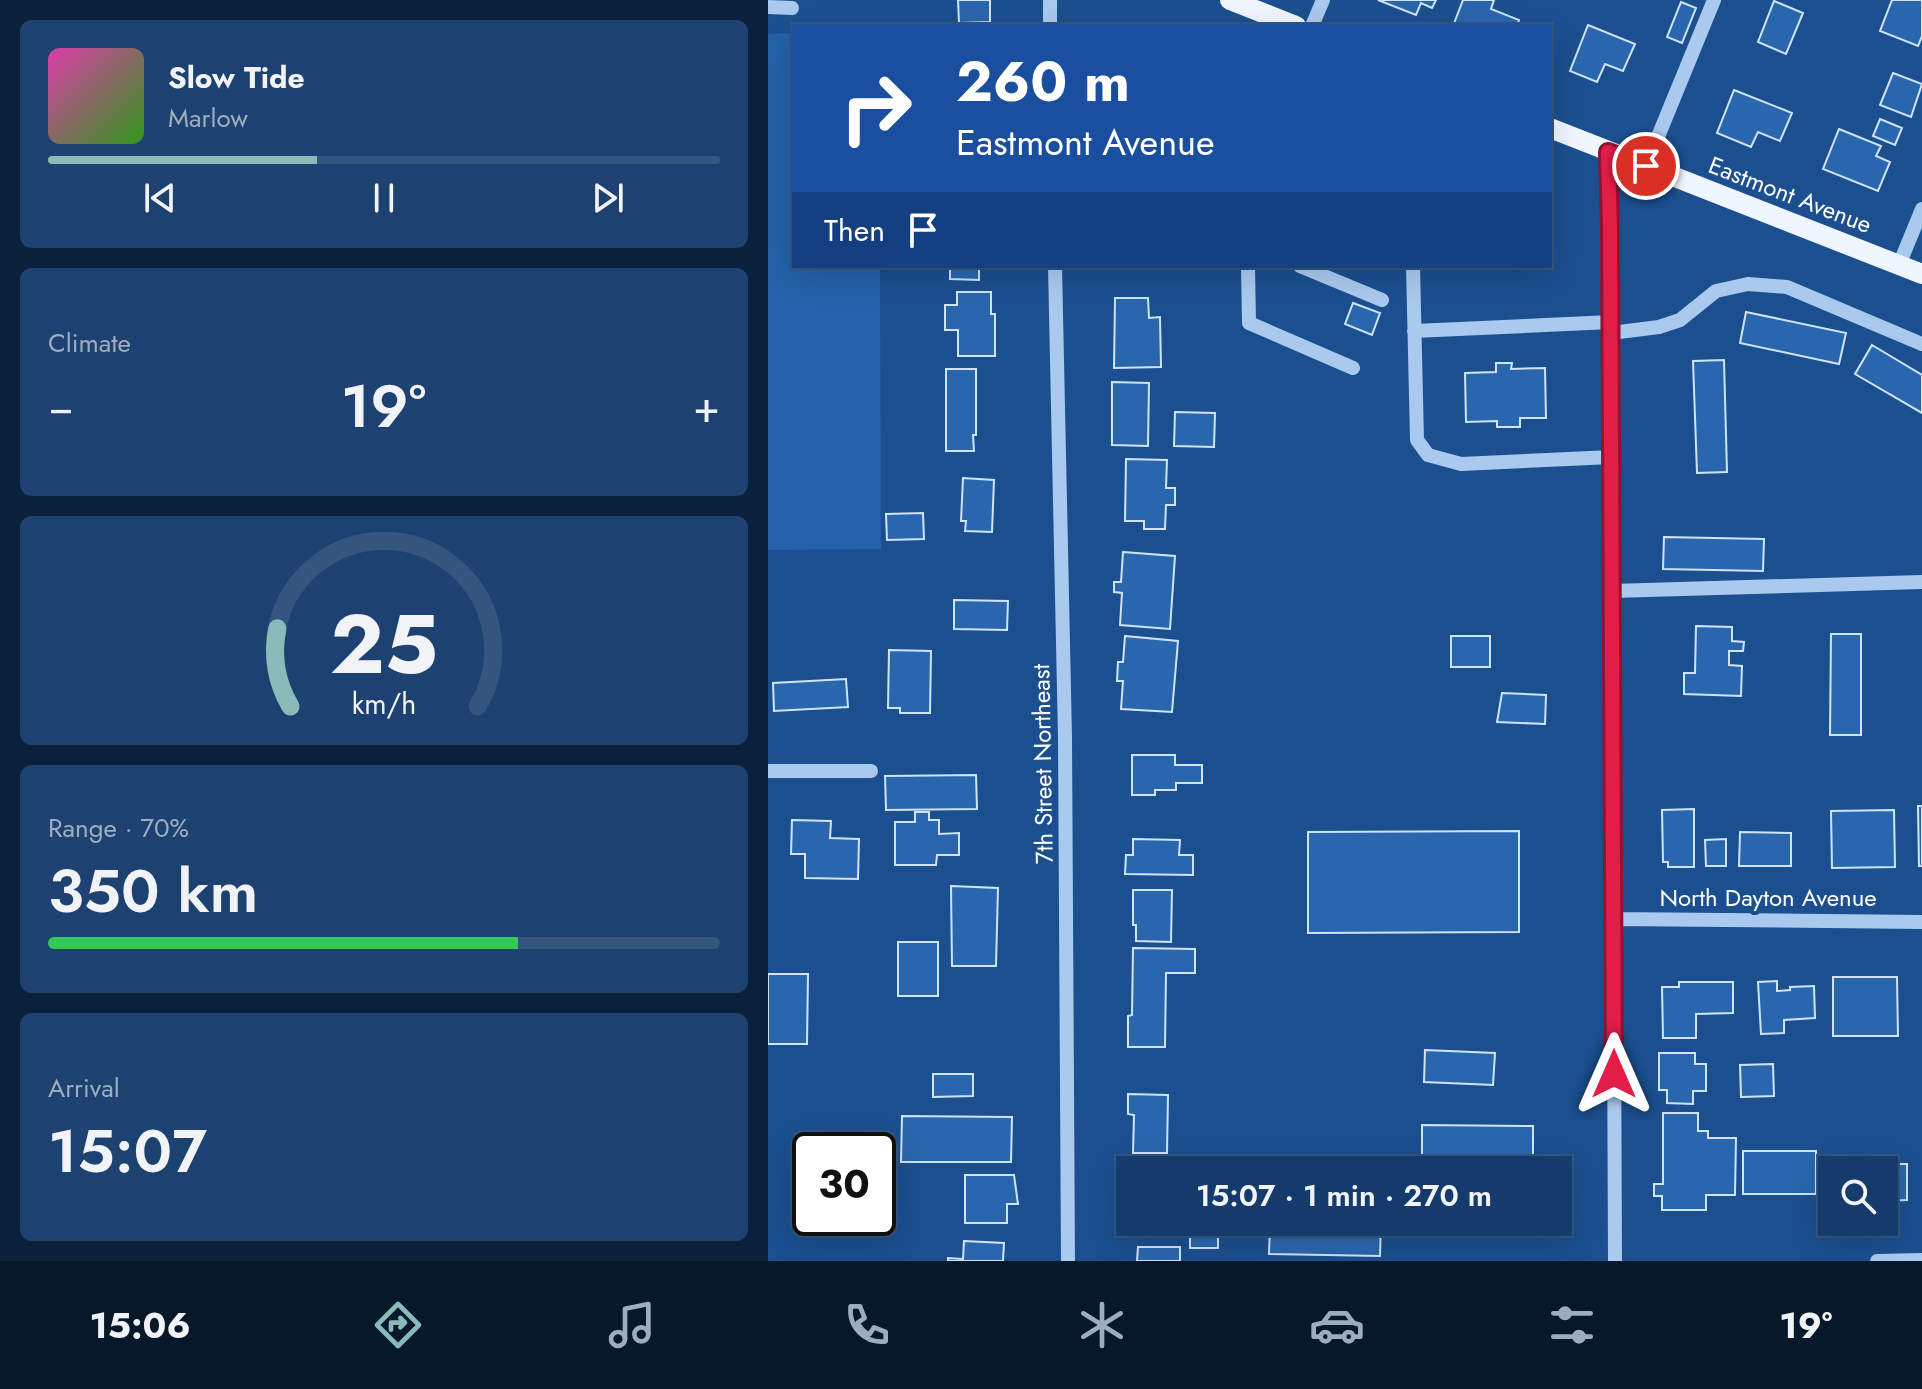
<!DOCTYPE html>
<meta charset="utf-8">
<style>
body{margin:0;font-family:Jost,sans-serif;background:#1d4271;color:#f1f3f6;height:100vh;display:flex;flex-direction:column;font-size:30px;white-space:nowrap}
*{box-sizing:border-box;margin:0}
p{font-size:26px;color:#9dadc1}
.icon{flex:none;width:44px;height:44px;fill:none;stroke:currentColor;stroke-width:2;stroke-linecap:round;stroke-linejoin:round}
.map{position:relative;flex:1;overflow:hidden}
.side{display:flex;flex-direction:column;gap:20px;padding:20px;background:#0b203b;width:768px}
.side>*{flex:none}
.banner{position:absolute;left:24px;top:24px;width:760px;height:244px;border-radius:0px;box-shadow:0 8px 32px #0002,0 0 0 2px #33557e;background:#1a4fa0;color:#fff;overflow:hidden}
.controls{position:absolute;left:1050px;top:1156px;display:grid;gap:16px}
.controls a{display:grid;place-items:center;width:80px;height:80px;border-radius:0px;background:#143b6b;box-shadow:0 8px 32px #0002,0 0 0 2px #33557e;font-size:40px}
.speed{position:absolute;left:24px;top:1132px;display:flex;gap:16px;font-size:40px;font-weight:700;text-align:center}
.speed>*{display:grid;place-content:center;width:104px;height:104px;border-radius:50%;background:#143b6b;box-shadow:0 8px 32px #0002,0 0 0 2px #33557e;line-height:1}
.speed .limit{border:4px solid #111;border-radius:12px;background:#fff;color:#111}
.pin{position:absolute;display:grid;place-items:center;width:68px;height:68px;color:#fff;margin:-34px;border:4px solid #fff;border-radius:50%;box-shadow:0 2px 8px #0007}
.me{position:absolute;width:88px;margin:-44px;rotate:0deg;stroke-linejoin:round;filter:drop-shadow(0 0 6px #0008)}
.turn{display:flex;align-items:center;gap:28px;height:168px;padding:0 32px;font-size:36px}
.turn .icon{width:104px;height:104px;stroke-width:2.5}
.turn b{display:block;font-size:56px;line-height:68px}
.then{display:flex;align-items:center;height:76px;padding:0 32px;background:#0003;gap:16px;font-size:30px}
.big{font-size:60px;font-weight:600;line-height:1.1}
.side .card{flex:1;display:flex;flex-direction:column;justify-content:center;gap:12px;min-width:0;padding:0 28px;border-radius:12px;background:#1d4271}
.side .dial{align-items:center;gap:0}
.dial svg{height:208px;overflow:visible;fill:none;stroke:#33557e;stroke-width:7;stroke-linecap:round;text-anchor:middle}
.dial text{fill:#f1f3f6;stroke:none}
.song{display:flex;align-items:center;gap:24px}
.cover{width:96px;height:96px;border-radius:12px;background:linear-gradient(135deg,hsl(320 70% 55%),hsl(110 70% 35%))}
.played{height:8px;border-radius:4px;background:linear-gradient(90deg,#8bbbb9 40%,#33557e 40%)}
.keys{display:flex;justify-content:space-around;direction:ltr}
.heat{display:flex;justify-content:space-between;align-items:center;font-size:44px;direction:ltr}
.charge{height:12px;border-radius:6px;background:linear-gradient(90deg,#34c759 70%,#33557e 0)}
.trip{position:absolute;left:348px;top:1156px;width:456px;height:80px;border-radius:0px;background:#143b6b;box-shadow:0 8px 32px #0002,0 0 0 2px #33557e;font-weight:600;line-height:80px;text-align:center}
.tab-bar{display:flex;height:128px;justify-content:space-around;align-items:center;background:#08182b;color:#9dadc1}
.tab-bar .icon{width:56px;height:56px}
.tab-bar .on{color:#8bbbb9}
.tab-bar b{font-size:36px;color:#f1f3f6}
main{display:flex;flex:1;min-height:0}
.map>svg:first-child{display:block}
.green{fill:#2461a8}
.building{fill:#2a66ad;stroke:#cfe3fa;stroke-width:2}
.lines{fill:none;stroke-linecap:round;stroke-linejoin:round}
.minor{stroke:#a9c9ee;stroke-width:14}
.major{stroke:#f0f6ff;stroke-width:20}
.route-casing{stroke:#92132f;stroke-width:20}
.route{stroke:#e11d48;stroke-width:14}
.labels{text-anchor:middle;stroke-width:8;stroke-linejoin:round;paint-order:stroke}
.street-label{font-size:24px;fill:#fff;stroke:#1b4f8f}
</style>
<main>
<section class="side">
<div class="card">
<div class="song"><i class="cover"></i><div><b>Slow Tide</b><p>Marlow</p></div></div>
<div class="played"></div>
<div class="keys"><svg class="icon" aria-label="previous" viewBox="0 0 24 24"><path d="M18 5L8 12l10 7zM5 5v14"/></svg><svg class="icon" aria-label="pause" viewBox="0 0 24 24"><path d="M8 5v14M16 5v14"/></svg><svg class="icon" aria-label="next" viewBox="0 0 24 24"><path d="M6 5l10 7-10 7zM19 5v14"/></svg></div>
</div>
<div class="card"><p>Climate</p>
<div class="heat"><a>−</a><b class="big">19°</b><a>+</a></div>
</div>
<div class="card dial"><svg viewBox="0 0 100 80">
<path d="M14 69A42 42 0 1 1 86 69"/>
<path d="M14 69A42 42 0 0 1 9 39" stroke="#8bbbb9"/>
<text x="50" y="56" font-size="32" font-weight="700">25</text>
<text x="50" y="72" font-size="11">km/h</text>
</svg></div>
<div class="card"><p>Range · 70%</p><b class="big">350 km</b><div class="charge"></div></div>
<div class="card"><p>Arrival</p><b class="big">15:07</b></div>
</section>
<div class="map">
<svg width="1154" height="1261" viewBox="0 0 1154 1261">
<rect width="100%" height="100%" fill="#1b4f8f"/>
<!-- green -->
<path class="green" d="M26 33V266H112L113 549 0 550V34Z"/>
<!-- building -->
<path class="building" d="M190 0H222V22L191 23Z
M610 0H668L664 8 653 3 648 15Z
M695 0H726L723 9 751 20 749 26H685Z
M1124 0H1154V36L1150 46 1112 31Z
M1006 1 1035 13 1018 54 990 42Z
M913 2 928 8 914 43 899 37Z
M820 25 867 44 855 71 837 64 829 82 802 71Z
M1125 73 1154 84 1143 117 1112 105Z
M966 90 1024 113 1012 141 990 132 983 147 949 133Z
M1112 119 1134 128 1127 145 1105 136Z
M1071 129 1113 146 1108 156 1122 162 1110 191 1055 169Z
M182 266H211V280L182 279Z
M189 292H223V314H227V356H190V330H177V305H189Z
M347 298H380L381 318 392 317 393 367 346 368Z
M585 303 612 313 604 335 577 324Z
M978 312 1078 333 1071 364 972 343Z
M1104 345 1154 375V413L1087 374Z
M956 360 959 472 929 473 925 361Z
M728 363H744L743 369 777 368 778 418H752V427H729V421L698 422 697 373 728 372Z
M178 369H208V435H205L206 451H178Z
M344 382 381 383 380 446 344 445Z
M407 412 447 413 446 447 406 446Z
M358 459 399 460 398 488H407V505H398L397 529H376V521H357Z
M195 478 226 480 224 532 197 531 198 521H193Z
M155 513 156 539 119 540 118 514Z
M896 537 996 539 995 571 895 569Z
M355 552 407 556 402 629 352 625 354 593 346 592V582H353Z
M186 600 240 601 239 630 186 629Z
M928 626 964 627V641L976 642 975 651H961V665L974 666 973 696 916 694V673H927Z
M1063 634H1093V735H1062Z
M357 636 410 641 404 712 353 709 355 681H349L350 662H355Z
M683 636H722V667H683Z
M121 650 163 651 162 713H132V708H120Z
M78 679 80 707 6 711 5 683Z
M734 693 778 695 777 724 729 722Z
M364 755H407V765H434V783H408V790H387V795H364Z
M208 775 209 809 118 810 117 776Z
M1150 806H1154V866H1151Z
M926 809V867H900V862H895L894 810Z
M1126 810 1127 867 1064 868 1063 811Z
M147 812H161V820H171V834L191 833V855H169L168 865H127V822H147Z
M24 820 63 821 62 838 91 839 90 879 37 878V854H23Z
M751 831V932L540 933V832Z
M972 832 1023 833V866H971Z
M365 839 412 840 411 855H425V875L357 874 358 855H365Z
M958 839V866H938L937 840Z
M183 886 230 888 228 966H184Z
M365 890H404L403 942 368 941V925H365Z
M130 942H170V996H130Z
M365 948 427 949V973H398L397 1047H360V1016L364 1015Z
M0 974H40L39 1044H0Z
M1065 977H1129L1130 1036H1065Z
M1009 981V991L1022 990V987L1046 986 1047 1018 1016 1020V1033L993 1034 990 982Z
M911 982H965V1013L928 1014V1038H895L894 987H911Z
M657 1050 727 1053 725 1085 656 1082Z
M891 1053H927V1064H938V1091H925V1104L899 1103V1090H891Z
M1005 1064 1006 1096 973 1097 972 1065Z
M165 1074H205V1096L165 1097Z
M360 1094 400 1095 399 1153H365L366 1115 360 1114Z
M895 1113H930V1131H940V1138H968L967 1195H938V1210H894V1196H886V1184H895Z
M134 1116 244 1117 243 1162H133Z
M654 1125 765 1126V1170H654Z
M975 1151H1048V1194H975Z
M1060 1164H1139V1200L1116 1201V1170H1064V1201H1060Z
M197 1175H246L250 1204H239V1223H197Z
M502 1222H613L612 1256 501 1254Z
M422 1228H450V1248H422Z
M196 1241 236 1243 235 1261H180V1258L195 1259Z
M370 1247H412V1261H369Z"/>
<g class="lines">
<!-- minor -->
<path class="minor" d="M282 0V26
M0 7 24 8
M544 26 555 0
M840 152 844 520 847 1261
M878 166 946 0
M1131 265 1154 209
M287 266 297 737 300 1261
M480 266 481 323 585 368
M532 266 614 300
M645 266 649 440 660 455 693 464 844 457
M646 331 843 322
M843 333 891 327 912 320 948 291 980 284 1019 287 1154 344
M844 591 1154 582
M0 771H103
M846 919 1154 922
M1109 1261 1154 1260"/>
<!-- major -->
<path class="major" d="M462 0 528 26
M782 128 1154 274"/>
</g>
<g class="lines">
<defs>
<path id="route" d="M846 1074 842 229 840 152 878 166"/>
</defs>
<!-- route casing -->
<use href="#route" class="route-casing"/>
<!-- route -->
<use href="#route" class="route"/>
</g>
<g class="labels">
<!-- street labels -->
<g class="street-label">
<text transform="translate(1022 195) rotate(21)" y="8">Eastmont Avenue</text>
<text transform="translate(275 764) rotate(-91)" y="8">7th Street Northeast</text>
<text x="1000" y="906">North Dayton Avenue</text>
</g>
</g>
</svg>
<div class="controls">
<a><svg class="icon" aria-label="search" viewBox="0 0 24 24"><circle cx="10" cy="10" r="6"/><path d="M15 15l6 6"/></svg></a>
</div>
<div class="speed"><div class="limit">30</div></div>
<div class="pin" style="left:878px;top:166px;background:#d93025"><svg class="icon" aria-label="arrive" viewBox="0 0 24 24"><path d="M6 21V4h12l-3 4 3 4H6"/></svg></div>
<svg class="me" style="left:846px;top:1074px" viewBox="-20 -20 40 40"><path d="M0-17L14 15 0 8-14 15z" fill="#e11d48" stroke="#fff" stroke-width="4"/></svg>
<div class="trip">15:07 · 1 min · 270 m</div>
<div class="banner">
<div class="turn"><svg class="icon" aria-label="right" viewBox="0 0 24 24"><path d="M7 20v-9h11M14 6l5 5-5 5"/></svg><div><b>260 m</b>Eastmont Avenue</div></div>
<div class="then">Then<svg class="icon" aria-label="arrive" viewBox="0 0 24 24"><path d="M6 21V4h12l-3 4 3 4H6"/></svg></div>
</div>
</div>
</main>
<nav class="tab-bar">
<b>15:06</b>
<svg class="icon on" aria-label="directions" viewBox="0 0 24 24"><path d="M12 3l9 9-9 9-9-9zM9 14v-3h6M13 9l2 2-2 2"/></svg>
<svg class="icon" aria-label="music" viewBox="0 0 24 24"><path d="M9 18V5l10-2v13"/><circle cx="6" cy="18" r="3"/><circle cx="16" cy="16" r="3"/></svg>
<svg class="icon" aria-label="phone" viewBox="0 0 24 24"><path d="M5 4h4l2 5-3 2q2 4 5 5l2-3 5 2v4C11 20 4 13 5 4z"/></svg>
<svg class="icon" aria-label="climate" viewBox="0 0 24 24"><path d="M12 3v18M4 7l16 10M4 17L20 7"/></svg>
<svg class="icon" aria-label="car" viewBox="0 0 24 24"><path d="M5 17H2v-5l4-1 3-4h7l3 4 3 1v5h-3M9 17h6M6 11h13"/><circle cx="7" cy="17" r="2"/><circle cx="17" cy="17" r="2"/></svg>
<svg class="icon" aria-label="filters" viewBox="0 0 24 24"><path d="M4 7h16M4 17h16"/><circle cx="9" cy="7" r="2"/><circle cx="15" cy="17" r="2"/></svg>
<b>19°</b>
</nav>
